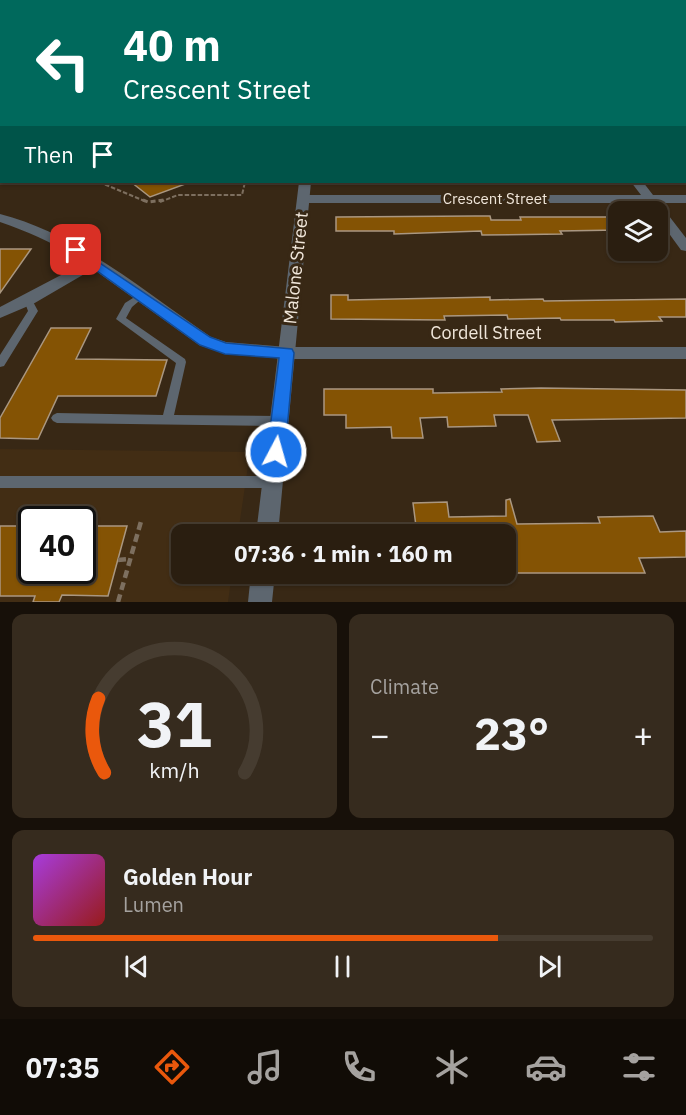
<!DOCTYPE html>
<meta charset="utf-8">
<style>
body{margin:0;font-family:"IBM Plex Sans",sans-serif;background:#362b1e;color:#f1f3f6;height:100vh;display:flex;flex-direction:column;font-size:22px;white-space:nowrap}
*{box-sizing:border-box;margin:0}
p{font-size:20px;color:#a5a29f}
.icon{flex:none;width:33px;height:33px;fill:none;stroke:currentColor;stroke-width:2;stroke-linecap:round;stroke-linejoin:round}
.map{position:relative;height:602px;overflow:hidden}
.drawer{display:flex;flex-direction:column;gap:12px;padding:12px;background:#171009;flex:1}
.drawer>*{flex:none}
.top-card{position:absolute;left:0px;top:0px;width:687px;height:183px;box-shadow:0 2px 4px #0004,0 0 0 2px #463c30;background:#00695c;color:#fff;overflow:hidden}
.controls{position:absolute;left:608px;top:201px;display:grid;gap:12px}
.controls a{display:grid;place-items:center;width:60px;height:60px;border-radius:12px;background:#2a1e10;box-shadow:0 2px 4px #0004,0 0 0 2px #463c30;font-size:30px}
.speed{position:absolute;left:18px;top:506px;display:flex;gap:12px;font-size:30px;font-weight:700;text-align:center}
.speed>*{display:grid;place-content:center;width:78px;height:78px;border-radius:50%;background:#2a1e10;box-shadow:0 2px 4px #0004,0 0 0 2px #463c30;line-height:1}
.speed .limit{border:3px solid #111;border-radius:9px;background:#fff;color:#111}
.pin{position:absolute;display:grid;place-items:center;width:51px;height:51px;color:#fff;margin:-26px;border-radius:12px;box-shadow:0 3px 9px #0006}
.me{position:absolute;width:66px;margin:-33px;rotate:6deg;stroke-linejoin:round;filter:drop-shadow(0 0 4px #0008)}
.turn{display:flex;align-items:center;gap:21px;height:126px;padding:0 24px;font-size:27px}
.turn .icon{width:78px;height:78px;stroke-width:2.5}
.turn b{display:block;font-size:42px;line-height:51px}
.then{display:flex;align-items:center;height:57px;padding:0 24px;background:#0003;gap:12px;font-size:22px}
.big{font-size:45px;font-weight:700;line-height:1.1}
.drawer .tile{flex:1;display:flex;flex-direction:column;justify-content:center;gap:9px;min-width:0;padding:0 21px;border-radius:12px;background:#362b1e}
.drawer .dial{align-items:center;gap:0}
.dial svg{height:156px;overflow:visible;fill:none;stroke:#463c30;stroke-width:7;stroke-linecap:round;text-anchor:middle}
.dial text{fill:#f1f3f6;stroke:none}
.song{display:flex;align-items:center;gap:18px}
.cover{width:72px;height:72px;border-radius:9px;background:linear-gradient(135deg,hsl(280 70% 55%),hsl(0 70% 35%))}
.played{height:6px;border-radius:3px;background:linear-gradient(90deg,#ea580c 75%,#463c30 75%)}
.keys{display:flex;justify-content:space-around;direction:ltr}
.heat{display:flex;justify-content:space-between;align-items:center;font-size:33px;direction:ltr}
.drawer .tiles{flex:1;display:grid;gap:12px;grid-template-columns:1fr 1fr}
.tile:last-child{grid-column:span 2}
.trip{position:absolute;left:171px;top:524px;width:345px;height:60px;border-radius:12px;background:#2a1e10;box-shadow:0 2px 4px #0004,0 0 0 2px #463c30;font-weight:700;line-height:60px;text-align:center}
.menu{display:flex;height:96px;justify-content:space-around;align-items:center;background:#110c06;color:#a5a29f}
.menu .icon{width:42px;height:42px}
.menu .active{color:#ea580c}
.menu b{font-size:27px;color:#f1f3f6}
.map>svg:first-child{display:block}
.built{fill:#422d14;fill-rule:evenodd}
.building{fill:#845304;stroke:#aa9781;stroke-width:1.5}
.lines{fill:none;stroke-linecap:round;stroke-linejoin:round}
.path-far2{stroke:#7d6f5f;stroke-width:2;stroke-dasharray:4.5 2;stroke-linecap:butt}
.path-far1{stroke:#7d6f5f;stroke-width:3;stroke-dasharray:5 3;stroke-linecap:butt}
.path{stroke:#7d6f5f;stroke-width:4.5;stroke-dasharray:8 4.5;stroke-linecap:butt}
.service{fill:#5d666f;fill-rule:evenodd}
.minor{fill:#5d666f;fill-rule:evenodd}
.tertiary{fill:#5d666f;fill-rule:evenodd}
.route{fill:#1a73e8;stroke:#114b97;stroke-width:1.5}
.labels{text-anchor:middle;stroke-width:6;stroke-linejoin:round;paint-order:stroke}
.far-street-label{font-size:15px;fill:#f0e6da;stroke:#382815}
.street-label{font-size:18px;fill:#f0e6da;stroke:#382815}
</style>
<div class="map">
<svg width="686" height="602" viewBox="0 0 686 602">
<rect width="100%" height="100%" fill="#382815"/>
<!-- built -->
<path class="built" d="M0 449 250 452 238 534H182V573H232L228 602H0ZM32 519H82V570H32Z"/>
<!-- building -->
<path class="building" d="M131 182H188V183L150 197Z
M475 216H490L491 220H521L520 217H618V230L560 231 562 234 482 235 481 231 394 234V231H336V217Z
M0 249H31L0 293Z
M331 295H348V300L490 297V300L543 299 544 301 686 299V317H659L662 321 615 322 614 320H561L560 318 508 319 507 315 444 316 445 320 331 319Z
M51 328H91L76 359 167 360 156 396H58L38 439 0 438V418Z
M541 388 686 390V418L552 420 560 441 537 442 528 415H494L496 426 448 427 447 417 420 418 423 438H392L391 427 346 428V415H324V389H433V393L502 392 501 389Z
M510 499 517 524 600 523 598 517 653 516 660 532 686 531V557L639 558 645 573H506V534H417L413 503 447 502 449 517 506 516V500Z
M0 526H32V570H82V526H127L108 596 62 595 59 602H33L35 596H0Z"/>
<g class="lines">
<!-- path-far2 -->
<path class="path-far2" d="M99 182 147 202
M160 202 178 195H242L245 182"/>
<!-- path-far1 -->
<path class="path-far1" d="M143 200 148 202 164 200"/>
<!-- path -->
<path class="path" d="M118 560 130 559
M118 602 142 518"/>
<!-- service -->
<path class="service" d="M375 0H379V2H375Z
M141 293 145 296 132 307 126 318 185 359 186 362 174 415 279 416 283 418 285 421 283 424 279 426 57 423 53 421 51 418 53 415 57 413 163 415 176 363 116 319 125 303Z
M28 297 31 298 38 311 4 366 0 367V355L28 311 24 300Z
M0 476H273L277 478 279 482 277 486 273 488H0Z"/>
<!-- minor -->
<path class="minor" d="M105 0H111L104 2Z
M455 0H461L462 2H456Z
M632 0H638L640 2H633Z
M0 1 3 2 2 5H0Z
M0 37H2V41H0Z
M0 64H2V68H0Z
M0 87H2L0 93Z
M631 182H643L653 195H686V203H659L686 238V251L681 250 657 217V212H653L646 203H303L297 199 303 195H641Z
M0 214C78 234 145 292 211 337L226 342 287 347H686V359H287L225 354 199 345 93 269 33 304 0 318V307L84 263C57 244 31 233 0 222Z"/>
<!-- tertiary -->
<path class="tertiary" d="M322 0H328V2H322Z
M299 182H311L278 534H256Z
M251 573H275L272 602H248Z"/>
</g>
<!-- route -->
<path class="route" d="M76 247 210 337 226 343 292 349 294 353 285 452 282 457 276 460 270 457 267 452 279 358 225 354 200 345 72 253V248Z"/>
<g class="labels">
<!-- far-street labels -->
<g class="far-street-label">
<text x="495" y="204">Crescent Street</text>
</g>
<!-- street labels -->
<g class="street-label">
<text transform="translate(296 268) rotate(-84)" y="6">Malone Street</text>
<text x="486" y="339">Cordell Street</text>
</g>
</g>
</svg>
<div class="controls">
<a><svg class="icon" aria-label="layers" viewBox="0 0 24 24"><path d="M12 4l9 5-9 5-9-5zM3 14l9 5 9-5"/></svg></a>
</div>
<div class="speed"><div class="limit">40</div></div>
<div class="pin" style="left:76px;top:250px;background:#d93025"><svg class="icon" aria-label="arrive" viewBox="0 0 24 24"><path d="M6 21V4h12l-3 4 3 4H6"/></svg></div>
<svg class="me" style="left:276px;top:452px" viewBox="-20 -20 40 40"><circle r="17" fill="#1a73e8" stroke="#fff" stroke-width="3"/><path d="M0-11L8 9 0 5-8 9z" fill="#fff"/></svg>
<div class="trip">07:36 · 1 min · 160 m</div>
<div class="top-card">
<div class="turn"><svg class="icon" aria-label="left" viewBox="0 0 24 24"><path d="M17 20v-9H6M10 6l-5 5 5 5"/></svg><div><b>40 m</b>Crescent Street</div></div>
<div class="then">Then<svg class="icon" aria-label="arrive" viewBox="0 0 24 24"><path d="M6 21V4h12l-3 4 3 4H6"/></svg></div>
</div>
</div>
<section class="drawer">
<div class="tiles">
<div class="tile dial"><svg viewBox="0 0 100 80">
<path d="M14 69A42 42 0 1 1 86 69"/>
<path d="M14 69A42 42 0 0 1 11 31" stroke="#ea580c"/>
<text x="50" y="56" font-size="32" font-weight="700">31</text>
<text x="50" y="72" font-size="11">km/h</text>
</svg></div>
<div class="tile"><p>Climate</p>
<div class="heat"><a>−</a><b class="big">23°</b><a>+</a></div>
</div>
<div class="tile">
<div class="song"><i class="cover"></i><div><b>Golden Hour</b><p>Lumen</p></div></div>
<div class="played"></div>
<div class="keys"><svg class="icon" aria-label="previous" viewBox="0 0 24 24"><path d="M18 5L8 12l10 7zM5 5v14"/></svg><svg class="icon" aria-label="pause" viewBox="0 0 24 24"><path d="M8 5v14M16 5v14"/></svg><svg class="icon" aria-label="next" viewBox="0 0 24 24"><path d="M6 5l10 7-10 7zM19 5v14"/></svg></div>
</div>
</div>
</section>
<nav class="menu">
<b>07:35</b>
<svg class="icon active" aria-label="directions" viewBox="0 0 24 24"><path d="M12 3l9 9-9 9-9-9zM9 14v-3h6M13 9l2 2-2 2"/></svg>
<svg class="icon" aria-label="music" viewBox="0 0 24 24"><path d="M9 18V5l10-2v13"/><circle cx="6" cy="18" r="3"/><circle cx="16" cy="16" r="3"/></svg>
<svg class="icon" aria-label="phone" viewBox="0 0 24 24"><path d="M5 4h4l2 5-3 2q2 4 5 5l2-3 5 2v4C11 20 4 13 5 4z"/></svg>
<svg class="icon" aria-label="climate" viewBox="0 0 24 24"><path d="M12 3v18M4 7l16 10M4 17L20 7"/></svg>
<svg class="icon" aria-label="car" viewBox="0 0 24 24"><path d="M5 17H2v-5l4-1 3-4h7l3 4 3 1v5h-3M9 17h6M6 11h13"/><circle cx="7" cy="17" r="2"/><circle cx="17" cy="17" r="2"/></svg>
<svg class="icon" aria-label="filters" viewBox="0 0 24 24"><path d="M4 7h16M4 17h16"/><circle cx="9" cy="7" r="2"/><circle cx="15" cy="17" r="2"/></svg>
</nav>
